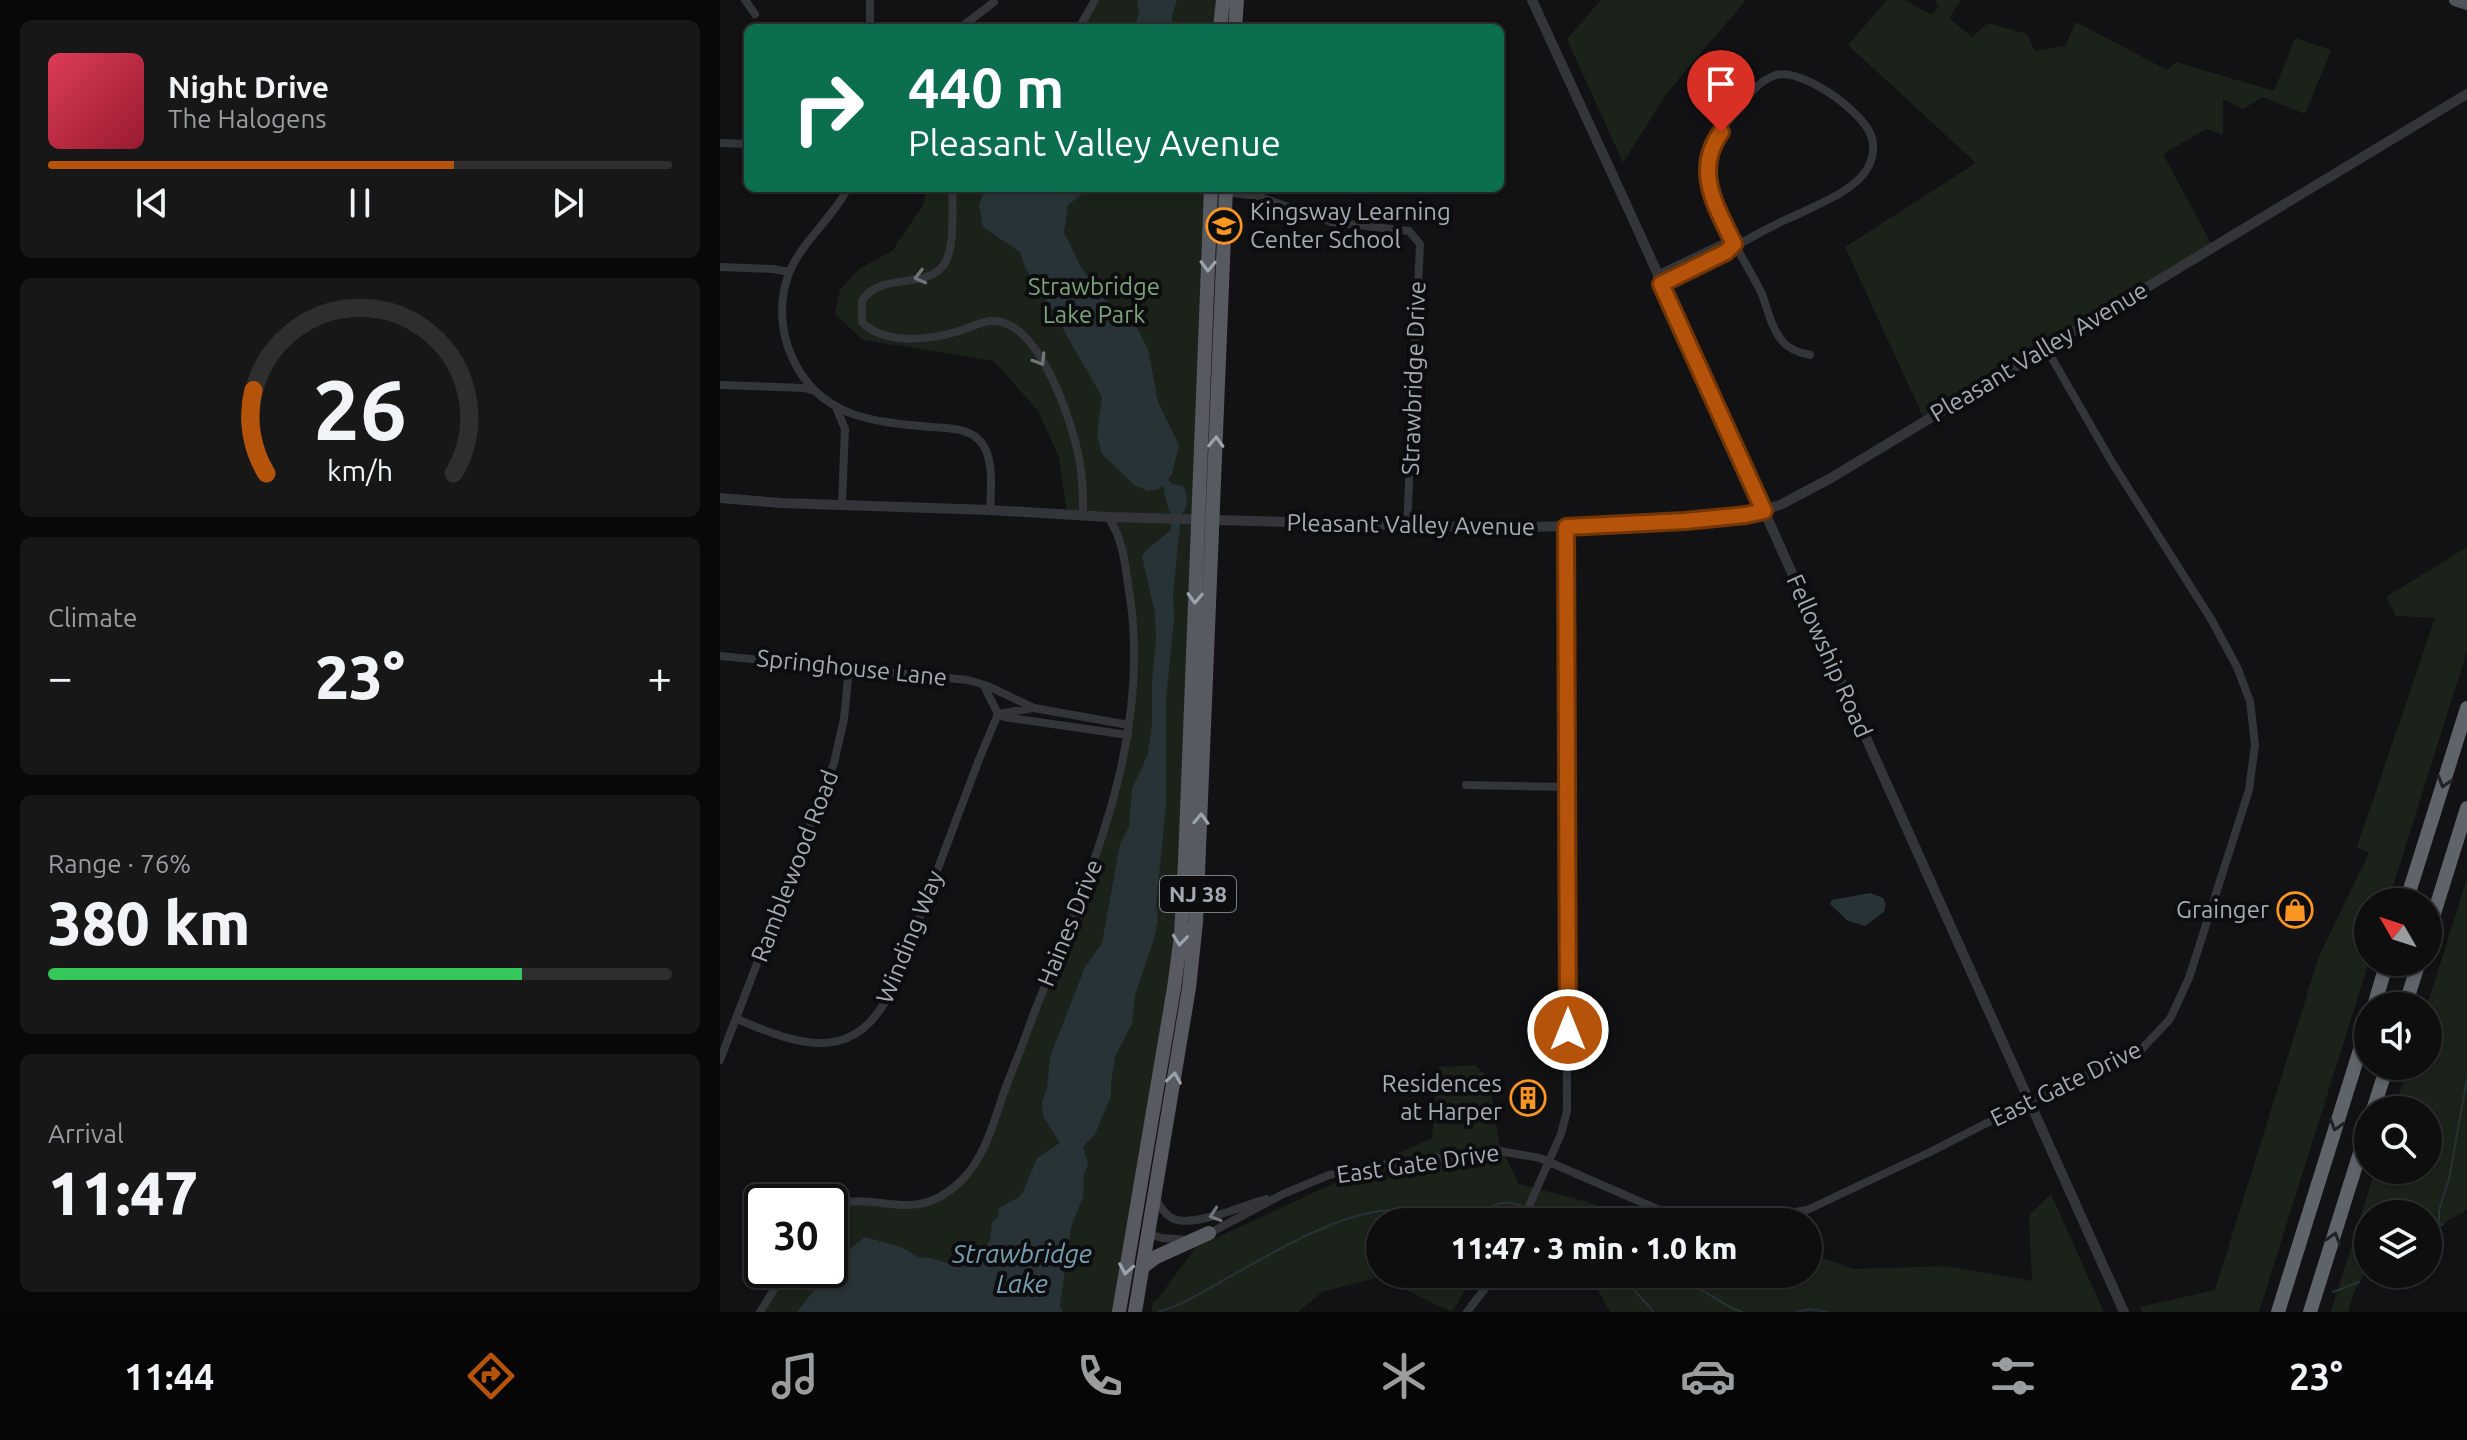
<!DOCTYPE html>
<meta charset="utf-8">
<style>
body{margin:0;font-family:Ubuntu,sans-serif;background:#171718;color:#f1f3f6;height:100vh;display:flex;flex-direction:column;font-size:30px;white-space:nowrap}
*{box-sizing:border-box;margin:0}
p{font-size:26px;color:#9b9c9e}
.icon{flex:none;width:44px;height:44px;fill:none;stroke:currentColor;stroke-width:2;stroke-linecap:round;stroke-linejoin:round}
.map{position:relative;flex:1;overflow:hidden}
.side{display:flex;flex-direction:column;gap:20px;padding:20px;background:#080808;width:720px}
.side>*{flex:none}
.top-card{position:absolute;left:24px;top:24px;width:760px;height:168px;border-radius:12px;box-shadow:0 2px 6px #0004,0 0 0 2px #2e2e2f;background:#0b6e4f;color:#fff;overflow:hidden}
.needle{width:52px;rotate:309deg}
.tools{position:absolute;left:1634px;top:888px;display:grid;gap:16px}
.tools a{display:grid;place-items:center;width:88px;height:88px;border-radius:50%;background:#0e0e0f;box-shadow:0 2px 6px #0004,0 0 0 2px #2e2e2f;font-size:40px}
.speed{position:absolute;left:24px;top:1184px;display:flex;gap:16px;font-size:40px;font-weight:700;text-align:center}
.speed>*{display:grid;place-content:center;width:104px;height:104px;border-radius:50%;background:#0e0e0f;box-shadow:0 2px 6px #0004,0 0 0 2px #2e2e2f;line-height:1}
.speed .limit{border:4px solid #111;border-radius:12px;background:#fff;color:#111}
.pin{position:absolute;display:grid;place-items:center;width:68px;height:68px;color:#fff;margin:-82px -34px;border-radius:50% 50% 50% 0;rotate:-45deg;box-shadow:0 0 8px #0007}
.pin .icon{rotate:45deg}
.me{position:absolute;width:88px;margin:-44px;rotate:0deg;stroke-linejoin:round;filter:drop-shadow(0 0 6px #0008)}
.turn{display:flex;align-items:center;gap:28px;height:168px;padding:0 32px;font-size:36px}
.turn .icon{width:104px;height:104px;stroke-width:2.5}
.turn b{display:block;font-size:56px;line-height:68px}
.big{font-size:60px;font-weight:800;line-height:1.1}
.side .card{flex:1;display:flex;flex-direction:column;justify-content:center;gap:12px;min-width:0;padding:0 28px;border-radius:12px;background:#171718}
.side .dial{align-items:center;gap:0}
.dial svg{height:208px;overflow:visible;fill:none;stroke:#2e2e2f;stroke-width:7;stroke-linecap:round;text-anchor:middle}
.dial text{fill:#f1f3f6;stroke:none}
.song{display:flex;align-items:center;gap:24px}
.cover{width:96px;height:96px;border-radius:12px;background:linear-gradient(135deg,hsl(350 70% 55%),hsl(350 70% 35%))}
.played{height:8px;border-radius:4px;background:linear-gradient(90deg,#b45309 65%,#2e2e2f 65%)}
.keys{display:flex;justify-content:space-around;direction:ltr}
.heat{display:flex;justify-content:space-between;align-items:center;font-size:44px;direction:ltr}
.charge{height:12px;border-radius:6px;background:linear-gradient(90deg,#34c759 76%,#2e2e2f 0)}
.trip{position:absolute;left:646px;top:1208px;width:456px;height:80px;border-radius:40px;background:#0e0e0f;box-shadow:0 2px 6px #0004,0 0 0 2px #2e2e2f;font-weight:800;line-height:80px;text-align:center}
.dock{display:flex;height:128px;justify-content:space-around;align-items:center;background:#060606;color:#9b9c9e}
.dock .icon{width:56px;height:56px}
.dock .selected{color:#b45309}
.dock b{font-size:36px;color:#f1f3f6}
main{display:flex;flex:1;min-height:0}
.map>svg:first-child{display:block}
.green{fill:#1a221a}
.water{fill:#283338}
.lines{fill:none;stroke-linecap:round;stroke-linejoin:round}
.stream{stroke:#283338;stroke-width:2}
.minor{stroke:#333539;stroke-width:8}
.tertiary{stroke:#333539;stroke-width:10}
.primary{stroke:#4f5258;stroke-width:12}
.trunk{stroke:#575a61;stroke-width:14}
.motorway{stroke:#5f636a;stroke-width:14}
.oneway{stroke:#9ba3ad}
.oneway2{stroke:#71767d}
.oneway3{stroke:#222226}
.route-casing{stroke:#753606;stroke-width:20}
.route{stroke:#b45309;stroke-width:14}
.labels{text-anchor:middle;stroke-width:8;stroke-linejoin:round;paint-order:stroke}
.shield{fill:#0d0d0f;stroke:#767c83;stroke-width:2}
.shield-label{font-size:22px;font-weight:bold;fill:#a3abb5}
.poi-label{font-size:24px;fill:#a3abb5;stroke:#0d0d0f;text-anchor:end}
.park-label{font-size:24px;fill:#7ba278;stroke:#0d0d0f}
.street-label{font-size:24px;fill:#a3abb5;stroke:#0d0d0f}
.water-label{font-size:26px;font-style:italic;fill:#779fb3;stroke:#0d0d0f}
</style>
<main>
<section class="side">
<div class="card">
<div class="song"><i class="cover"></i><div><b>Night Drive</b><p>The Halogens</p></div></div>
<div class="played"></div>
<div class="keys"><svg class="icon" aria-label="previous" viewBox="0 0 24 24"><path d="M18 5L8 12l10 7zM5 5v14"/></svg><svg class="icon" aria-label="pause" viewBox="0 0 24 24"><path d="M8 5v14M16 5v14"/></svg><svg class="icon" aria-label="next" viewBox="0 0 24 24"><path d="M6 5l10 7-10 7zM19 5v14"/></svg></div>
</div>
<div class="card dial"><svg viewBox="0 0 100 80">
<path d="M14 69A42 42 0 1 1 86 69"/>
<path d="M14 69A42 42 0 0 1 9 37" stroke="#b45309"/>
<text x="50" y="56" font-size="32" font-weight="700">26</text>
<text x="50" y="72" font-size="11">km/h</text>
</svg></div>
<div class="card"><p>Climate</p>
<div class="heat"><a>−</a><b class="big">23°</b><a>+</a></div>
</div>
<div class="card"><p>Range · 76%</p><b class="big">380 km</b><div class="charge"></div></div>
<div class="card"><p>Arrival</p><b class="big">11:47</b></div>
</section>
<div class="map">
<svg width="1747" height="1312" viewBox="0 0 1747 1312">
<rect width="100%" height="100%" fill="#121214"/>
<!-- green -->
<path class="green" d="M374 0H503L500 28H359Z
M881 0H1026L947 93 903 163 847 39Z
M1167 0H1185L1211 15 1219 7 1215 0H1241L1229 18 1252 37 1268 23 1307 34 1315 51 1345 46 1356 22 1447 70 1456 62 1554 91 1575 38 1611 50 1585 114 1543 97 1523 109 1503 99V135L1486 129 1443 154 1494 249 1206 423 1125 247 1256 163 1128 45Z
M207 188H491L461 936 399 1312H40L66 1270H110V1209L121 1203H203L238 1183 268 1138 397 786 415 655 399 537 388 517 347 514 339 457 318 411 274 361 143 340 115 314 120 290 139 269 172 251 203 205Z
M1747 547V651L1668 902H1648L1649 962 1539 1312H1422L1420 1307 1495 1290 1599 956 1649 853 1637 847 1715 618 1676 616 1666 597Z
M1747 878V1210L1708 1232V1214H1648V1267L1634 1293 1628 1312H1611L1655 1170H1708V1110H1674L1688 1066H1708L1707 1006Z
M755 1065 769 1078 779 1143 799 1184 861 1200 928 1222H660V1274H755L732 1312 688 1291 686 1277 663 1276 602 1292 578 1312H431L433 1302 437 1300 476 1247 712 1138 718 1067Z
M1331 1194 1384 1312H890L877 1289 841 1274H1088V1252L1133 1269 1227 1266 1312 1281 1309 1215Z"/>
<!-- water -->
<path class="water" d="M417 0H457L452 16V28H414L419 13Z
M265 188H370L348 205 344 232 360 265 381 296 415 324 428 349 438 402 459 445 452 474 448 480 452 484 463 486C469 495 468 508 461 515L453 594 454 619 446 700V806L436 905 438 919 434 939 415 995 412 1024 395 1057 391 1082V1096L375 1134 363 1147 368 1163 364 1175 363 1197 351 1227 340 1306 343 1312H77L100 1283 114 1270 122 1255 145 1237 181 1247 198 1257 210 1258 231 1264 245 1261H257L270 1240 272 1222 278 1218 279 1208 299 1197 303 1192 317 1158 340 1143 323 1116 322 1102 327 1089 330 1057 365 967 382 943 400 844 409 827 412 789 428 754 432 723V682L436 638 435 613 422 556 426 550 450 531C454 516 445 504 444 488L442 486 439 489 428 491 414 485 381 453 377 434 382 397 327 301C315 287 305 270 300 252L263 227 259 205Z
M1150 893 1163 898 1166 904 1164 912 1145 926 1128 921 1110 904 1112 900Z"/>
<g class="lines">
<!-- stream -->
<path class="stream" d="M811 1209 839 1222
M751 1222C774 1206 776 1197 805 1207
M1719 1225V1210L1729 1179 1747 1079
M1708 1233 1723 1224
M906 1274C923 1287 950 1279 970 1285 988 1291 1003 1306 1022 1312
M911 1279C915 1298 925 1298 933 1312
M1613 1292 1639 1282
M438 1312C460 1306 479 1294 499 1283 546 1256 638 1199 692 1212 700 1214 708 1219 715 1222
M1078 1312 1089 1309 1107 1312"/>
<!-- minor -->
<path class="minor" d="M25 0 35 14
M150 0V28
M240 28 274 2
M359 28 375 0
M0 143 28 144
M128 188C111 221 78 244 67 279 59 304 61 333 72 357 99 418 154 422 211 427 227 428 246 428 258 439 275 454 271 489 270 510
M233 188C231 210 236 242 225 263 208 291 159 271 142 301V322C164 345 207 340 236 332 247 329 259 322 271 321 319 318 352 422 359 458 363 477 363 495 363 514
M506 192 537 196 611 222 689 231 700 244 687 527
M0 267 53 269 69 272
M937 275 1008 241 1014 244 1023 242C1042 231 1062 221 1083 212 1103 202 1124 194 1140 178 1152 166 1157 148 1150 133 1139 109 1082 68 1056 75 1040 80 1029 94 1020 107 1007 123 988 142 987 164 985 201 1024 258 1041 292 1048 309 1051 328 1063 342 1070 350 1080 353 1090 355
M941 284 1006 252 1014 244
M0 385 84 388 95 391
M116 407 125 429 122 504
M0 656 248 680 268 686 314 708 409 725
M264 686 278 714 284 717 408 735
M279 714 313 708
M746 785 846 787
M17 1019C85 1048 137 1065 174 985L258 762 278 714
M0 1060 114 763 124 719 129 668
M435 1199C440 1206 444 1214 452 1218 470 1229 525 1205 546 1199
M110 1207C157 1187 191 1229 241 1181 263 1159 272 1129 281 1101 290 1074 302 1048 311 1021 318 1002 326 984 334 965 381 848 429 726 410 597 405 568 405 542 388 517
M802 1222 841 1134 847 1111 846 527
M989 1222 1024 1221 1087 1210 1210 1152 1318 1097 1419 1052 1450 1019 1469 978 1529 790 1535 745 1530 701 1517 667 1491 619 1393 464 1326 348
M429 1234 442 1238 467 1240
M488 1234 563 1194 609 1175 655 1166 779 1151 820 1158 967 1222
M40 1312 66 1270
M747 1312 776 1274"/>
<!-- tertiary -->
<path class="tertiary" d="M812 0 917 228 1404 1312
M0 498 61 503 270 510 388 517 780 528 910 524 1026 515 1060 505 1111 478 1747 94"/>
<!-- primary -->
<path class="primary" d="M1735 0 1747 4"/>
<!-- trunk -->
<path class="trunk" d="M500 28 503 0
M515 28 517 0
M423 1267 436 1257 489 1233
M399 1312 454 988 461 936 465 862 491 188
M415 1312 469 988 476 922 506 188"/>
<!-- motorway -->
<path class="motorway" d="M1686 902 1747 708
M1708 933 1747 808
M1654 1006 1667 962
M1685 1006 1699 962
M1653 1110 1667 1066
M1558 1312 1648 1024
M1590 1312 1648 1127"/>
</g>
<!-- one-way arrows -->
<defs><path id="oneway-chevron" d="M-2-3.5L2.5 0L-2 3.5" fill="none" stroke-width="1.6" stroke-linecap="round" stroke-linejoin="round" transform="scale(2)"/></defs>
<g class="oneway">
<use href="#oneway-chevron" transform="translate(488 266) rotate(92)"/>
<use href="#oneway-chevron" transform="translate(496 442) rotate(-88)"/>
<use href="#oneway-chevron" transform="translate(475 598) rotate(92)"/>
<use href="#oneway-chevron" transform="translate(481 819) rotate(-88)"/>
<use href="#oneway-chevron" transform="translate(460 940) rotate(96)"/>
<use href="#oneway-chevron" transform="translate(454 1078) rotate(-81)"/>
<use href="#oneway-chevron" transform="translate(406 1269) rotate(100)"/>
</g>
<g class="oneway2">
<use href="#oneway-chevron" transform="translate(200 277) rotate(166)"/>
<use href="#oneway-chevron" transform="translate(320 360) rotate(58)"/>
<use href="#oneway-chevron" transform="translate(495 1215) rotate(162)"/>
</g>
<g class="oneway3">
<use href="#oneway-chevron" transform="translate(1724 782) rotate(107)"/>
<use href="#oneway-chevron" transform="translate(1616 1125) rotate(107)"/>
<use href="#oneway-chevron" transform="translate(1614 1238) rotate(-73)"/>
</g>
<g class="lines">
<defs>
<path id="route" d="M848 1030 846 527 965 521 1026 515 1044 511 941 284 1006 252 1014 244C996 206 973 171 1001 132"/>
</defs>
<!-- route casing -->
<use href="#route" class="route-casing"/>
<!-- route -->
<use href="#route" class="route"/>
</g>
<!-- icons -->
<defs>
<symbol id="school-ring" viewBox="-11 -11 22 22"><circle r="9.5" fill="#0d0d0f" stroke="#fc9622" stroke-width="1.5"/><path d="M0-5L7-2L0 1L-7-2ZM-4 1L0 2.5L4 1V4Q0 6-4 4Z" fill="#fc9622"/></symbol>
<symbol id="shop-ring" viewBox="-11 -11 22 22"><circle r="9.5" fill="#0d0d0f" stroke="#fc9622" stroke-width="1.5"/><path d="M-5-2.5h2.3a2.7 3.5 0 0 1 5.4 0H5L5.5 6h-11ZM-1.5-2.5h3a1.5 2.3 0 0 0-3 0Z" fill="#fc9622"/></symbol>
<symbol id="building-ring" viewBox="-11 -11 22 22"><circle r="9.5" fill="#0d0d0f" stroke="#fc9622" stroke-width="1.5"/><path d="M-4-6H4V6H1V3H-1V6H-4ZM-2.5-4.3h1.7v1.8h-1.7ZM.8-4.3h1.7v1.8H.8ZM-2.5-1h1.7V.8h-1.7ZM.8-1h1.7V.8H.8Z" fill="#fc9622"/></symbol>
</defs>
<g fill-rule="evenodd">
<use href="#school-ring" x="484" y="206" width="40" height="40"/>
<use href="#shop-ring" x="1555" y="890" width="40" height="40"/>
<use href="#building-ring" x="788" y="1078" width="40" height="40"/>
</g>
<g class="labels">
<!-- shield labels -->
<rect class="shield" x="440" y="876" width="76" height="36" rx="6"/>
<g class="shield-label">
<text x="478" y="902">NJ 38</text>
</g>
<!-- poi labels -->
<g class="poi-label">
<text x="530" y="220" text-anchor="start">Kingsway Learning<tspan x="530" dy="28">Center School</tspan></text>
<text x="1549" y="918">Grainger</text>
<text x="782" y="1092">Residences<tspan x="782" dy="28">at Harper</tspan></text>
</g>
<!-- park labels -->
<g class="park-label">
<text x="374" y="295">Strawbridge<tspan x="374" dy="28">Lake Park</tspan></text>
</g>
<!-- street labels -->
<g class="street-label">
<text transform="translate(1319 352) rotate(-31)" y="8">Pleasant Valley Avenue</text>
<text transform="translate(694 378) rotate(-88)" y="8">Strawbridge Drive</text>
<text transform="translate(691 525) rotate(1)" y="8">Pleasant Valley Avenue</text>
<text transform="translate(1109 656) rotate(66)" y="8">Fellowship Road</text>
<text transform="translate(132 668) rotate(6)" y="8">Springhouse Lane</text>
<text transform="translate(75 866) rotate(-69)" y="8">Ramblewood Road</text>
<text transform="translate(350 923) rotate(-68)" y="8">Haines Drive</text>
<text transform="translate(190 937) rotate(-68)" y="8">Winding Way</text>
<text transform="translate(1346 1084) rotate(-26)" y="8">East Gate Drive</text>
<text transform="translate(698 1164) rotate(-8)" y="8">East Gate Drive</text>
</g>
<!-- water labels -->
<g class="water-label">
<text x="302" y="1263">Strawbridge<tspan x="302" dy="30">Lake</tspan></text>
</g>
</g>
</svg>
<div class="tools">
<a><svg class="needle" viewBox="-14 -14 28 28"><path d="M0-13l5 13h-10z" fill="#e53935"/><path d="M0 13l5-13h-10z" fill="#9b9c9e"/></svg></a>
<a><svg class="icon" aria-label="sound" viewBox="0 0 24 24"><path d="M4 9h4l5-4v14l-5-4H4zM17 9q2 3 0 6"/></svg></a>
<a><svg class="icon" aria-label="search" viewBox="0 0 24 24"><circle cx="10" cy="10" r="6"/><path d="M15 15l6 6"/></svg></a>
<a><svg class="icon" aria-label="layers" viewBox="0 0 24 24"><path d="M12 4l9 5-9 5-9-5zM3 14l9 5 9-5"/></svg></a>
</div>
<div class="speed"><div class="limit">30</div></div>
<div class="pin" style="left:1001px;top:132px;background:#d93025"><svg class="icon" aria-label="arrive" viewBox="0 0 24 24"><path d="M6 21V4h12l-3 4 3 4H6"/></svg></div>
<svg class="me" style="left:848px;top:1030px" viewBox="-20 -20 40 40"><circle r="17" fill="#b45309" stroke="#fff" stroke-width="3"/><path d="M0-11L8 9 0 5-8 9z" fill="#fff"/></svg>
<div class="trip">11:47 · 3 min · 1.0 km</div>
<div class="top-card">
<div class="turn"><svg class="icon" aria-label="right" viewBox="0 0 24 24"><path d="M7 20v-9h11M14 6l5 5-5 5"/></svg><div><b>440 m</b>Pleasant Valley Avenue</div></div>
</div>
</div>
</main>
<nav class="dock">
<b>11:44</b>
<svg class="icon selected" aria-label="directions" viewBox="0 0 24 24"><path d="M12 3l9 9-9 9-9-9zM9 14v-3h6M13 9l2 2-2 2"/></svg>
<svg class="icon" aria-label="music" viewBox="0 0 24 24"><path d="M9 18V5l10-2v13"/><circle cx="6" cy="18" r="3"/><circle cx="16" cy="16" r="3"/></svg>
<svg class="icon" aria-label="phone" viewBox="0 0 24 24"><path d="M5 4h4l2 5-3 2q2 4 5 5l2-3 5 2v4C11 20 4 13 5 4z"/></svg>
<svg class="icon" aria-label="climate" viewBox="0 0 24 24"><path d="M12 3v18M4 7l16 10M4 17L20 7"/></svg>
<svg class="icon" aria-label="car" viewBox="0 0 24 24"><path d="M5 17H2v-5l4-1 3-4h7l3 4 3 1v5h-3M9 17h6M6 11h13"/><circle cx="7" cy="17" r="2"/><circle cx="17" cy="17" r="2"/></svg>
<svg class="icon" aria-label="filters" viewBox="0 0 24 24"><path d="M4 7h16M4 17h16"/><circle cx="9" cy="7" r="2"/><circle cx="15" cy="17" r="2"/></svg>
<b>23°</b>
</nav>
